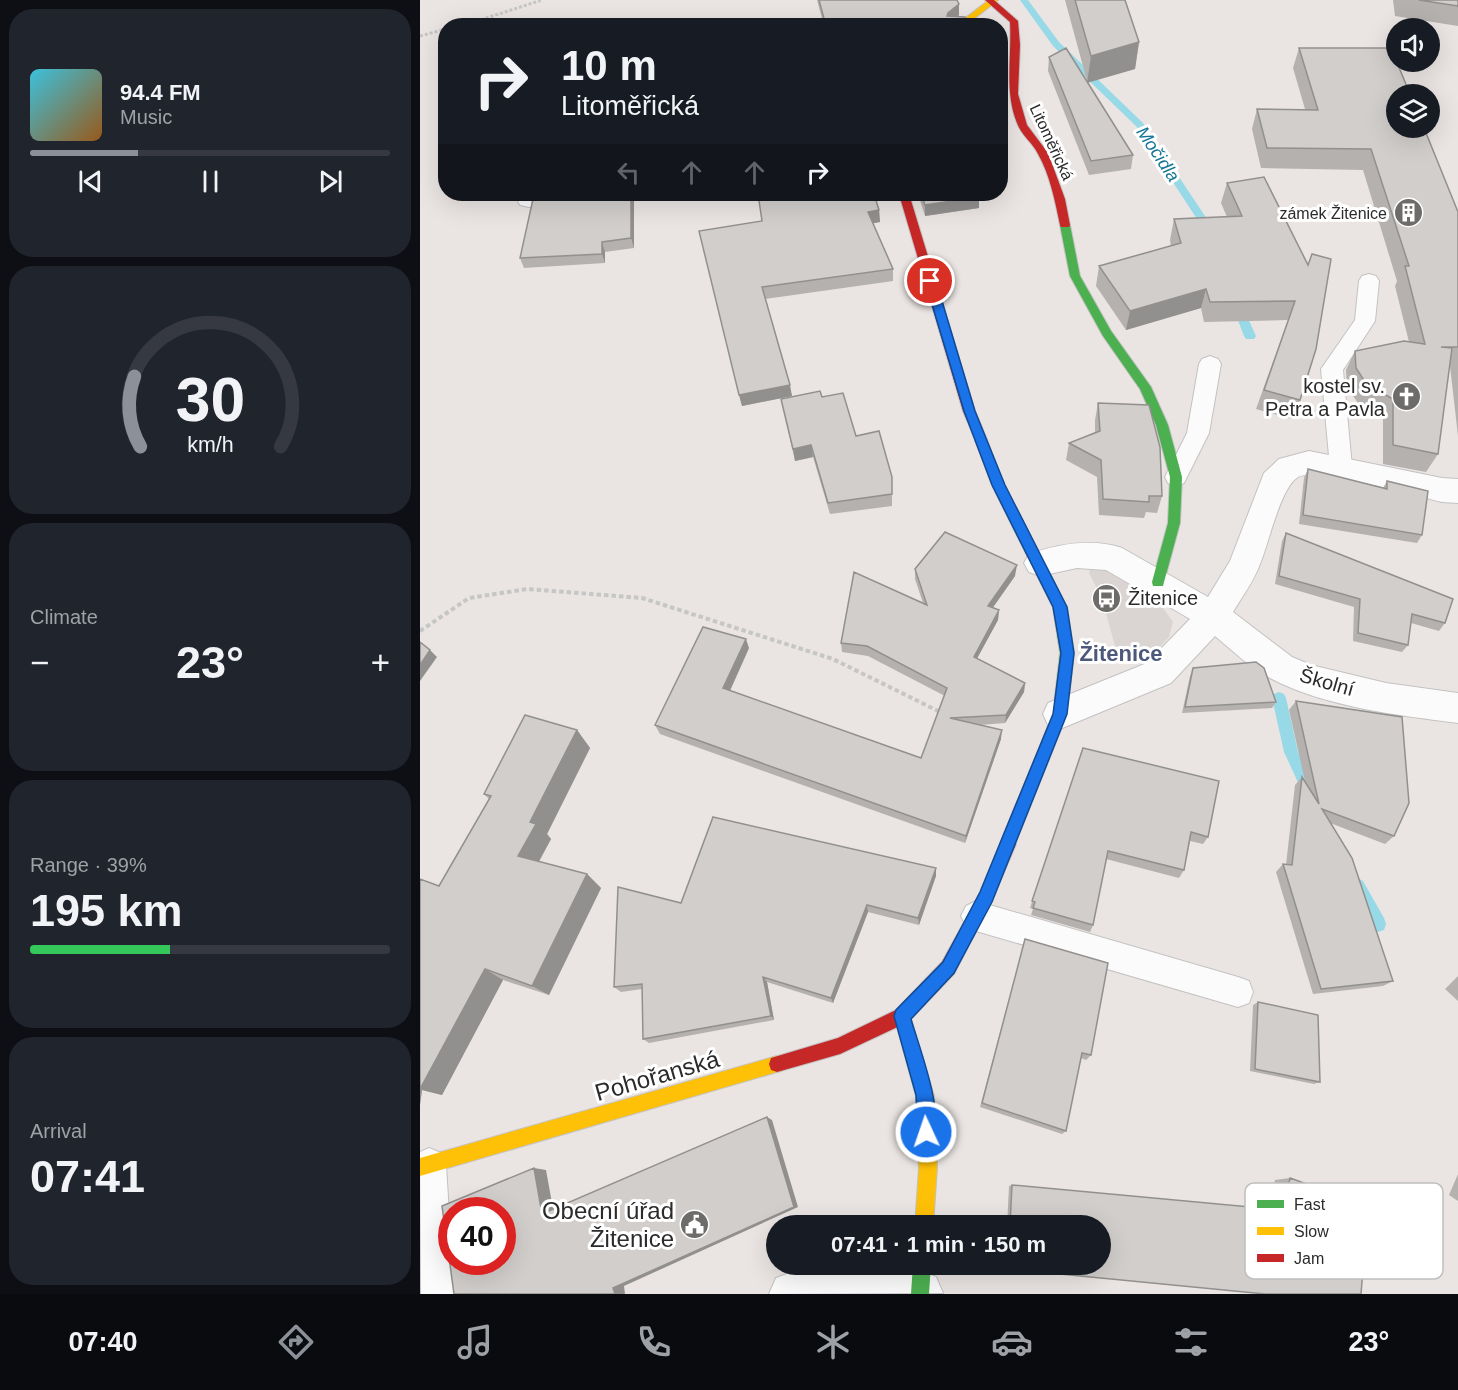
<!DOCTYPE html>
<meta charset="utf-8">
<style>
body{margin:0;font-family:Helvetica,sans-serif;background:#20242c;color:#f1f3f6;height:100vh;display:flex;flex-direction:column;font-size:22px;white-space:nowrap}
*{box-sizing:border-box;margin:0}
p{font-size:20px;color:#9ea1a6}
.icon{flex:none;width:33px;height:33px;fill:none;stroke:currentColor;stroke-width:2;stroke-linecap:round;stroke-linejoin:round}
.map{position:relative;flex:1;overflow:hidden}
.drawer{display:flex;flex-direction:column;gap:9px;padding:9px;background:#0d0f14;width:420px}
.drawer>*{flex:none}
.banner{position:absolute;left:18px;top:18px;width:570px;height:183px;border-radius:24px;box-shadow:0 6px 24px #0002;background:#171b24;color:#f1f3f6;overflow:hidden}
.buttons{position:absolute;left:966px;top:18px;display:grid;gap:12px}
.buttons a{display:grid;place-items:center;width:54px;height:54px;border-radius:50%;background:#171b24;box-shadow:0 6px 24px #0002;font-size:30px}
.speed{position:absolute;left:18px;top:1197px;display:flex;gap:12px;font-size:30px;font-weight:700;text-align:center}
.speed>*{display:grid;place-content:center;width:78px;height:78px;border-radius:50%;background:#171b24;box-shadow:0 6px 24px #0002;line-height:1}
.speed .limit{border:9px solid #d22;background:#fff;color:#111}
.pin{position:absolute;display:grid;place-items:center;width:51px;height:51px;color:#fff;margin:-26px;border:3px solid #fff;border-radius:50%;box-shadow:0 2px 6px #0007}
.me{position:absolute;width:66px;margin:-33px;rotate:357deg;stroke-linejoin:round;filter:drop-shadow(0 0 4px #0008)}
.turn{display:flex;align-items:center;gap:21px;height:126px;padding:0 24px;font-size:27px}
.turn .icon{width:78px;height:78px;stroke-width:2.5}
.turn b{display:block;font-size:42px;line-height:51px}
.lanes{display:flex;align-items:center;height:57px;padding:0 24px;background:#0003;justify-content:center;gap:30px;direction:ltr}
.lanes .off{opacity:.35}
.big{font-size:45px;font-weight:800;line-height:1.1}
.drawer .card{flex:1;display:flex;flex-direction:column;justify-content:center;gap:9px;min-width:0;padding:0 21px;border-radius:24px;background:#20242c}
.drawer .dial{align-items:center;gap:0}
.dial svg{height:156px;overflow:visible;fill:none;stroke:#363941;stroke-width:7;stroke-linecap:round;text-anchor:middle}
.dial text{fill:#f1f3f6;stroke:none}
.song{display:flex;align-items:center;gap:18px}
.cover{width:72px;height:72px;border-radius:9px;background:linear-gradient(135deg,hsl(190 70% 55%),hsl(30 70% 35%))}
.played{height:6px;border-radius:3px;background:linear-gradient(90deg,#8c9099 30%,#363941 30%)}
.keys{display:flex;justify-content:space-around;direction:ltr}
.heat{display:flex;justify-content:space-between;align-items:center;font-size:33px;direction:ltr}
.charge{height:9px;border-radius:4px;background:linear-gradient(90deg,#34c759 39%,#363941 0)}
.trip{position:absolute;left:346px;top:1215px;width:345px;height:60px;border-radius:30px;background:#171b24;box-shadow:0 6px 24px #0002;font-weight:800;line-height:60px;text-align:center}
.dock{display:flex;height:96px;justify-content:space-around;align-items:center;background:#090b0e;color:#9ea1a6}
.dock .icon{width:42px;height:42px}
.dock .selected{color:#8c9099}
.dock b{font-size:27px;color:#f1f3f6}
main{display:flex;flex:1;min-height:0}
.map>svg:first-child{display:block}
.plaza{fill:#dad5d2}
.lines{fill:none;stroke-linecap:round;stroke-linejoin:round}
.stream{fill:#98d9e8;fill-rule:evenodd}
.lane-casing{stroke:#c3c2c2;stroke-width:2}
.street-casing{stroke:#c3c2c2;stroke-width:2}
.fast-casing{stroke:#c3c2c2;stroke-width:2}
.slow-casing{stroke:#c3c2c2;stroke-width:2}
.jam-casing{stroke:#c3c2c2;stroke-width:2}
.path-far1{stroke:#c6c6c6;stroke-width:3;stroke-dasharray:3 2;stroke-linecap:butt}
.path{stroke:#c6c6c6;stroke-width:4;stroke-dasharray:4.5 3;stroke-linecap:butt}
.lane{fill:#fcfbfb;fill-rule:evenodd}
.street{fill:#fcfbfb;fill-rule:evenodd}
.fast{fill:#4caf50;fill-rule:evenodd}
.slow{fill:#ffc107;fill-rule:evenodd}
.jam{fill:#c62828;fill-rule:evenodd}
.wall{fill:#b4b1af}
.shaded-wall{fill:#92908e}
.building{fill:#d1cecb;stroke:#92908e;stroke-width:1.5;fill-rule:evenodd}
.route{fill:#1a73e8;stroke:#114b97;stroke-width:1.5}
.labels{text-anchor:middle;stroke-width:6;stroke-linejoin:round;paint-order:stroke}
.far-street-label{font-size:16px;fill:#2b2b2b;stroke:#fff}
.far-poi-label{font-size:16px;fill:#2b2b2b;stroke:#fff;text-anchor:end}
.far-water-label{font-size:18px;font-style:italic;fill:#137498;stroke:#fff}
.poi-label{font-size:20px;fill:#2b2b2b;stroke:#fff;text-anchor:end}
.street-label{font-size:20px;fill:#2b2b2b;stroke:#fff}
.quarter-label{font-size:22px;font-weight:bold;fill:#4d597b;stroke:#fff}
.near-street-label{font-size:24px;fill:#2b2b2b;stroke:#fff}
.near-poi-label{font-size:24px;fill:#2b2b2b;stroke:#fff;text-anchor:end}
.key{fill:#fff;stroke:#bfbfbf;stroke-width:1.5}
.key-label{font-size:16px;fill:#2b2b2b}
</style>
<main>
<section class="drawer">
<div class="card">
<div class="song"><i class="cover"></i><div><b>94.4 FM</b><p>Music</p></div></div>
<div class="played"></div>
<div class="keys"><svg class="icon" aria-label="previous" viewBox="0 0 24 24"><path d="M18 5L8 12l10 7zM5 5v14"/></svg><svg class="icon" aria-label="pause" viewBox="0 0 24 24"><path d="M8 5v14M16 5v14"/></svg><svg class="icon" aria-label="next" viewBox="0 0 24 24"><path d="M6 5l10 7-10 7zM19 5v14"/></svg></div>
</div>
<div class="card dial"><svg viewBox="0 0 100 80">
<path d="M14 69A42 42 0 1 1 86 69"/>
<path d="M14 69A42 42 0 0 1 11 33" stroke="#8c9099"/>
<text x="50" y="56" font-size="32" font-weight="700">30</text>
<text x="50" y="72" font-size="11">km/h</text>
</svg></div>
<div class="card"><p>Climate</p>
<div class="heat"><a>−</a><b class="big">23°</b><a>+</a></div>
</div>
<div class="card"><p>Range · 39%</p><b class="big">195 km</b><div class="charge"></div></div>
<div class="card"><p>Arrival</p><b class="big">07:41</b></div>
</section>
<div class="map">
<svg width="1038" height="1294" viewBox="0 0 1038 1294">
<rect width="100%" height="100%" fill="#eae5e2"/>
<!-- plaza -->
<path class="plaza" d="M686 566 743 608 753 622 749 637 733 654 715 660H707L697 653 682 599 669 573 671 567Z"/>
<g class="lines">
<!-- stream -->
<path class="stream" d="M600 0H608L639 42 723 123 785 216 793 235 792 237H784L775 216 717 127 633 46Z
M817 301 822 305 836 336 834 339H826L824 336 812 305Z
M859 692 864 694 866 698 878 752 899 797 897 802 892 804 887 802 864 752 852 698 854 694Z
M938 878 943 881 964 918 966 924 964 930 958 932 952 930 933 891 930 886 933 881Z"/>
<defs>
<path id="lane" d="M949 274 956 276 959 281 955 321 923 370 932 467 929 473 921 476 913 473 910 467 901 369 935 320 939 281 942 276Z
M790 356 798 359 801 364 789 433 764 483 756 486 748 483 745 477 767 433 779 364 782 359Z
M556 901 818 977 829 981 833 992 829 1003 818 1007 556 931 546 926 541 916 546 906Z
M9 1148 21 1153 26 1165 32 1262H34L37 1294H1L0 1152Z"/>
<path id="street" d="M100 194H175L172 199 163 202 109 207 100 205 97 199Z
M889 451 1022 478 1038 479V503L1022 502C999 496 893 467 878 477 860 488 849 543 840 564 834 581 822 597 813 612L872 657 891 665 966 683 1038 693V723C977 715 905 707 850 678 830 668 812 650 795 636L751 683 640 729 628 725 623 714 628 703 727 663 770 619 686 570 657 568 620 576 609 572 604 563 609 554C639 544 672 538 702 548L788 597 810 561 844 473 859 459Z
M394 1264C435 1264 478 1261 516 1277L523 1293 349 1294 356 1278Z"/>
<path id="fast" d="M645 222 650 225 660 276 691 331 731 387 748 425 762 477 760 523 744 582 743 586H733L732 582 748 523 750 477 736 425 720 389 683 336 650 276 640 225Z
M561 435 567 440 584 485 647 607 654 653 647 714 593 849 588 851 583 849 580 844 633 714 640 653 633 607 572 485 555 440Z
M493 1264H511L509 1294H491Z"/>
<path id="slow" d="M569 0H578L545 26H535Z
M482 1008 488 1010 490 1016 514 1096 517 1168 513 1226H495L499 1168 496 1096 474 1016 476 1010Z
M357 1056 363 1058 365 1064 363 1070 357 1072 0 1176V1158Z"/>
<path id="jam" d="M565 0H574L598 21 600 45 598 94 607 125 628 153 645 199 650 225 649 227H641L640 225C635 201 630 175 618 154 613 143 601 135 597 123 584 91 592 56 590 22Z
M479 194H489L555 411 567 440 565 443H557L543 411Z
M588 837 593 839 596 844 571 902 534 974 488 1022 420 1054 357 1072 351 1070 349 1064 351 1058 418 1038 476 1010 522 962 561 892 583 839Z"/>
</defs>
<!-- lane casing -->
<use href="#lane" class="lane-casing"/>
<!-- street casing -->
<use href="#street" class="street-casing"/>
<!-- fast casing -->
<use href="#fast" class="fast-casing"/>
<!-- slow casing -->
<use href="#slow" class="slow-casing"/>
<!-- jam casing -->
<use href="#jam" class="jam-casing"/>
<!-- path-far1 -->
<path class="path-far1" d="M42 26 122 0
M0 36 26 29"/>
<!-- path -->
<path class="path" d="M0 631 49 598 107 589 222 598 413 659 522 713"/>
<!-- lane -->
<use href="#lane" class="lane"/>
<!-- street -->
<use href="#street" class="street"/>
<!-- fast -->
<use href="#fast" class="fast"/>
<!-- slow -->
<use href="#slow" class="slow"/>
<!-- jam -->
<use href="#jam" class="jam"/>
</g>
<!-- wall -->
<path class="wall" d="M397 0H537L539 4V15L536 17 549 26H404Z
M645 0H705L719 42 715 69 668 82 713 155 711 169 669 175 628 71 629 57 667 81Z
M973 0H1038V26L975 16Z
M879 48 1038 212V436L1030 366H1029L1018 454 1006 472 963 464V418L938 403 927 387 926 370 935 351 989 342 975 286 977 281 943 170 841 168 832 129 837 109H885L873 68Z
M807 183 887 265 880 400 872 419 836 409 868 320 784 322 781 308 706 330 676 286 679 266 751 246 750 240 754 219 807 217 801 203Z
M214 194V248L185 252V263L104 268 100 258Z
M498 194H558L559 208 505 216Z
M459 210 460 222 453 223 473 269V281L345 299 372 396 322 406 279 231 342 221Z
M402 397 472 477V506L410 514 393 457 375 461 361 399Z
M678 403 742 496 737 513 726 512 724 518 679 515 677 477 646 460 649 443 675 432V420Z
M888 469 963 488 967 481 1002 535 997 543 879 524 884 478Z
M866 533 1025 623 1019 631 991 623 988 645 982 652 933 641 934 607 855 584 862 541Z
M495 569 595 576 573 607 579 610 578 620 557 658 605 683 604 692 585 723 560 725 581 739 545 843 240 734 235 725 329 648 310 691 501 758 525 696 448 656 422 652 421 643 503 603 495 579Z
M773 668 856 702 852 708 762 713 770 676Z
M876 701 974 836 965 844 910 823 973 981 963 986 893 994 856 872 863 864 866 865 875 785 882 777 885 781 869 710Z
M157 730 170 748 127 834 131 839 119 862 167 874 181 888 129 995 83 980 22 1095 2 1090 0 1105V879L19 886 69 799 64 794Z
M663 748 788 837 783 844 770 841 764 870 759 878 686 859 673 925 670 932 611 915 613 909 610 908Z
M516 876 499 925 448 912 413 1003 347 982 354 1020 229 1043 223 1039 222 989 201 992 194 987 261 903Z
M605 939 671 1055 666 1060 661 1058 646 1131 642 1134 560 1107Z
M1038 976V1001L1025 989Z
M838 1002 900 1082 894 1084 830 1071 833 1005Z
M1038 1174V1201L1029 1195Z
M870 1178 948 1206 941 1294H845L588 1269 585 1267V1264H681V1226H587L589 1186 592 1185 849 1209 855 1180Z"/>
<!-- shaded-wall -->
<path class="shaded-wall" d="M539 4V15L528 24V13Z
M719 42 715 69 667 83 671 56Z
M211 194H214V248L211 238Z
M559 197V208L505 216V205Z
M459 210 460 222 449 224 448 212Z
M182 242 185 252V263L182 254Z
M786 289 781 308 706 330 710 311Z
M370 385 372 396 322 406 319 395Z
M391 445 393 457 375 461 373 449Z
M597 565 595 576 567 616 568 606Z
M579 610 578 620 553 666 554 657Z
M326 639 329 648 307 697 303 688Z
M10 650 17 657 0 681V665Z
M605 683 604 692 585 723 586 715Z
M157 730 170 748 127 834 131 839 114 870 98 856 110 822Z
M582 730 581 739 545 843 546 836Z
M516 868V876L499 925 498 918Z
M167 874 181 888 129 995 112 986Z
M447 905 448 912 413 1003 411 998Z
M65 969 83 980 22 1095 2 1090 0 1105V1032Z
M343 977 347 982 354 1020 351 1016Z
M347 1117 352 1120 378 1207 204 1286 205 1294H195L193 1288Z
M114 1168 126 1170 134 1214H122Z"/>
<!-- building -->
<path class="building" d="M399 0H537L539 4 528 13 527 16 545 17 549 26H406Z
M655 0H705L719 42 671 56Z
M999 0H1038V6Z
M646 48 713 155 671 161 629 57Z
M879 48H971L990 94H976V128H1004L1038 212V347H1021L1032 348 1018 454 973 445V399L947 385 936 368 935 351 984 341 1005 344 985 266H989L951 149 847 148 837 109 898 110Z
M844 177 888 265 892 254 911 259 896 349 880 400 844 390 875 301 790 302 786 289 710 311 679 266 761 243 754 219 822 216 807 183Z
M160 194H211V238L182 242V254L100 258 113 199Z
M338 194H454L459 210 448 212 473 269 342 287 370 385 319 395 279 231 342 221Z
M501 194H558L559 197 505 205Z
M400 391 402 397 423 393 436 436 459 431 472 477V494L408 503 391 445 373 449 361 399Z
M678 403 729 405 740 447 742 496H729V502L683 499 681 460 649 443 680 431Z
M888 469 967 489V481L1008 491 1002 535 883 515Z
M525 532 597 565 568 606 579 610 554 657 605 683 586 715 530 718 582 730 546 836 235 725 283 627 326 639 303 688 501 758 527 688 447 646 421 643 434 572 507 605 495 569Z
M866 533 1033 599 1025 623 992 614 988 645 938 633 940 599 859 576Z
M0 642 10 650 0 665Z
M836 662 844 668 856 702 765 707 773 668Z
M876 701 982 717 989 803 974 836 902 809 932 858 973 981 901 989 863 864 872 865 882 777 899 804Z
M105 715 157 730 110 822 116 824 98 856 167 874 112 986 65 969 0 1089V879L19 886 71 796 64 794Z
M663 748 799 781 788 837 771 832 764 870 688 851 673 925 613 908 615 902 612 901Z
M293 817 516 868 498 918 447 905 411 998 343 977 351 1016 223 1039 222 984 194 987 198 887 261 903Z
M605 939 688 963 671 1055 662 1053 646 1131 562 1103Z
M838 1002 898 1015 900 1082 835 1069Z
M347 1117 374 1207 193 1288 195 1294H34L22 1206 114 1168 122 1214ZM32 1210H82V1262H32Z
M870 1178 948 1206 941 1294H845L588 1269V1264H681V1226H590L592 1185 863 1210Z"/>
<!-- route -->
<path class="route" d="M510 277 516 281 555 411 585 485 647 607 654 653 647 714 572 902 534 973 491 1019C499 1047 524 1111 513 1138L506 1140 500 1138 498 1132 496 1095 474 1016 476 1010 523 962 560 892 633 714 641 653 633 607 572 485 544 411 505 281Z"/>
<!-- icons -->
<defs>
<symbol id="building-disc" viewBox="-11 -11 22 22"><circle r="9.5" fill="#6e6c6b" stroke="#fff"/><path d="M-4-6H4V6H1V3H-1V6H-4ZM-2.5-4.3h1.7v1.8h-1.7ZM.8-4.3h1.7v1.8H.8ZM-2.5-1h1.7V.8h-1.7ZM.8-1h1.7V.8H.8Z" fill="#fff"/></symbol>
<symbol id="church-disc" viewBox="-11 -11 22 22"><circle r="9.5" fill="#6e6c6b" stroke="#fff"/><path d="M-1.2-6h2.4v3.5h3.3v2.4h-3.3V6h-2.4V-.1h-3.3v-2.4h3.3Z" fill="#fff"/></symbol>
<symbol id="bus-disc" viewBox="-11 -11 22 22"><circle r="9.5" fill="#6e6c6b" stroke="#fff"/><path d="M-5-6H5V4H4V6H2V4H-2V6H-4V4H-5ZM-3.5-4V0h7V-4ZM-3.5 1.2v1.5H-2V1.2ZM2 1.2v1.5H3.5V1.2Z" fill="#fff"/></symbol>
<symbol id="civic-disc" viewBox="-11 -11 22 22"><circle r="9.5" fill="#6e6c6b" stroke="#fff"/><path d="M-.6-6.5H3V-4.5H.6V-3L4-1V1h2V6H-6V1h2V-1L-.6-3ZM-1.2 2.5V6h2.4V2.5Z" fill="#fff"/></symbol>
</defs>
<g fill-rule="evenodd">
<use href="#building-disc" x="972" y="196" width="33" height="33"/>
<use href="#church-disc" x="970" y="380" width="33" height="33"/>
<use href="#bus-disc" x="670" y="582" width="33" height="33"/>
<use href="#civic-disc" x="258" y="1208" width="33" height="33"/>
</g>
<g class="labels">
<!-- far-street labels -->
<g class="far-street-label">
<text transform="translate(632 142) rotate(65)" y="6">Litoměřická</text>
</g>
<!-- far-poi labels -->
<g class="far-poi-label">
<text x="967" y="219">zámek Žitenice</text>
</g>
<!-- far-water labels -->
<g class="far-water-label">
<text transform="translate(738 154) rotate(56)" y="6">Močidla</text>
</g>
<!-- poi labels -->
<g class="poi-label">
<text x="965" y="393">kostel sv.<tspan x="965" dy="23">Petra a Pavla</tspan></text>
<text x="708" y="605" text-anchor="start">Žitenice</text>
</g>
<!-- street labels -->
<g class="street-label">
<text transform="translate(907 682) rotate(16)" y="7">Školní</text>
</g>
<!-- quarter labels -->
<g class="quarter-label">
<text x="701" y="661">Žitenice</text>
</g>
<!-- near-street labels -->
<g class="near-street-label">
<text transform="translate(237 1076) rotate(-16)" y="8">Pohořanská</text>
</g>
<!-- near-poi labels -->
<g class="near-poi-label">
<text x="254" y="1219">Obecní úřad<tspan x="254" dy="28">Žitenice</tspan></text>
</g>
</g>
<!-- legend -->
<rect x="825" y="1183" width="198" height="96" rx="9" class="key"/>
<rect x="837" y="1200" width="27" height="8" fill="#4caf50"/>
<rect x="837" y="1227" width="27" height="8" fill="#ffc107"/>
<rect x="837" y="1254" width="27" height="8" fill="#c62828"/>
<g class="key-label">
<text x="874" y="1210">Fast</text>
<text x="874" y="1237">Slow</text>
<text x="874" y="1264">Jam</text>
</g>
</svg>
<div class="buttons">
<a><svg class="icon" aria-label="sound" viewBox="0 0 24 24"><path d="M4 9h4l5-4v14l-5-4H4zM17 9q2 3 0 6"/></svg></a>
<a><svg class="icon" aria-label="layers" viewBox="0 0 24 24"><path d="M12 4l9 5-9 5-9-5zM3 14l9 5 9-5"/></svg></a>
</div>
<div class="speed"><div class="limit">40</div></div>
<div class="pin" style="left:510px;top:281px;background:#d93025"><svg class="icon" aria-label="arrive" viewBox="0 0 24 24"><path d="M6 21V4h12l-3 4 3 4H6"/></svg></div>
<svg class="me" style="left:506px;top:1132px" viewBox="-20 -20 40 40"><circle r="17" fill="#1a73e8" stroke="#fff" stroke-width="3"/><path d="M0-11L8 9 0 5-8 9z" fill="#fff"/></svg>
<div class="trip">07:41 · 1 min · 150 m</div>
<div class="banner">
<div class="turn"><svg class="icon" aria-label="right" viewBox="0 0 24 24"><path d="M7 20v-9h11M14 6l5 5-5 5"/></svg><div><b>10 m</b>Litoměřická</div></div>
<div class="lanes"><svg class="icon off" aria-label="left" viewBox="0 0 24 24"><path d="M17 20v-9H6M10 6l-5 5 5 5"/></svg><svg class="icon off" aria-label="ahead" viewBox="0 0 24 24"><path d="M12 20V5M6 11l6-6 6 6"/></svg><svg class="icon off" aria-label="ahead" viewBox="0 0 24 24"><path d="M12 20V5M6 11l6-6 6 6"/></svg><svg class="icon" aria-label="right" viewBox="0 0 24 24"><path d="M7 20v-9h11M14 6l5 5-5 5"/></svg></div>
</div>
</div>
</main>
<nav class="dock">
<b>07:40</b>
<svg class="icon selected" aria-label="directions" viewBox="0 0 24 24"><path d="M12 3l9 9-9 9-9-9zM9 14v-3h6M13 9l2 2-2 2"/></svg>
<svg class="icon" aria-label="music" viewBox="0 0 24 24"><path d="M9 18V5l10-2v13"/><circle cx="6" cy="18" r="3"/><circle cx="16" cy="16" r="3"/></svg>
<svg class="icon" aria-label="phone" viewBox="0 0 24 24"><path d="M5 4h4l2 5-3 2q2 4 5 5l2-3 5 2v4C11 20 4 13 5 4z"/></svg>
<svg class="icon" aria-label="climate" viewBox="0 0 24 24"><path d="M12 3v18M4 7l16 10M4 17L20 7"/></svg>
<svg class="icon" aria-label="car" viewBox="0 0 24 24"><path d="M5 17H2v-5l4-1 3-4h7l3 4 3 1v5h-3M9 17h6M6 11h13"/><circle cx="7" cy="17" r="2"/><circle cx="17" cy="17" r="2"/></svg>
<svg class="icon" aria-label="filters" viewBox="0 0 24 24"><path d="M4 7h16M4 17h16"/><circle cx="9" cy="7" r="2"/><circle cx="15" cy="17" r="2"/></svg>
<b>23°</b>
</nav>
